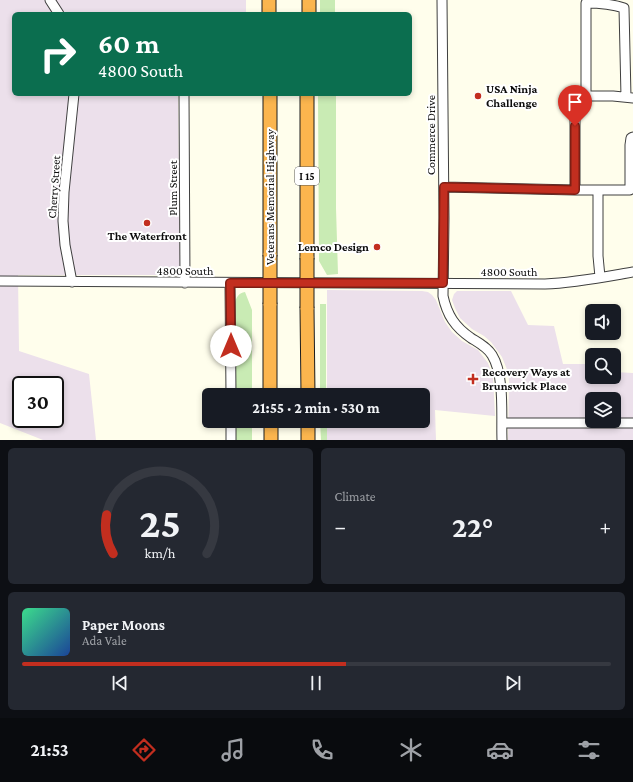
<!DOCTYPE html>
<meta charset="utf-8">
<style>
body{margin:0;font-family:"Crimson Pro",serif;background:#242831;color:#f1f3f6;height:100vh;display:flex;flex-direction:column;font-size:15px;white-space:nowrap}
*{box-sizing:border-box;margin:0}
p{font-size:13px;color:#9ea1a6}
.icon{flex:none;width:22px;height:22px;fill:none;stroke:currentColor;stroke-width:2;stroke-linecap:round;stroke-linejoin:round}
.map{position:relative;height:440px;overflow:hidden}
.details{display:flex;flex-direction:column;gap:8px;padding:8px;background:#0d0f14;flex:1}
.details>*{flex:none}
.banner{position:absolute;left:12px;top:12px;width:400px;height:84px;border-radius:6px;box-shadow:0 2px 6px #0003;background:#0b6e4f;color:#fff;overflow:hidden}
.controls{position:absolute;left:585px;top:304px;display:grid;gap:8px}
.controls a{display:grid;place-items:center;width:36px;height:36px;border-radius:6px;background:#171b24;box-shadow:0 2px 6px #0003;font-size:20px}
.speed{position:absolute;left:12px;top:376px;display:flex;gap:8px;font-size:20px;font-weight:700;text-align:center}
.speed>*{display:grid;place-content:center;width:52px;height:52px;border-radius:50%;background:#171b24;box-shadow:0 2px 6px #0003;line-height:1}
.speed .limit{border:2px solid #111;border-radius:6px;background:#fff;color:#111}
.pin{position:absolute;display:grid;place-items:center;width:34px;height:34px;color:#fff;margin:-41px -17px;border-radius:50% 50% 50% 0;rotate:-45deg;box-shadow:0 0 4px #0007}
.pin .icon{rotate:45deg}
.me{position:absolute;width:44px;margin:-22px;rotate:0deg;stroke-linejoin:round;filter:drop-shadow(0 0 3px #0008)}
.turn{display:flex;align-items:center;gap:14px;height:84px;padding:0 20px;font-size:18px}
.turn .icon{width:52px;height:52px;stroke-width:2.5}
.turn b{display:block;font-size:28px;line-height:34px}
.big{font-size:30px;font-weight:700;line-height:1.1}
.details .card{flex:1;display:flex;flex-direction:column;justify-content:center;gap:6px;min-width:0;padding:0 14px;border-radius:6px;background:#242831}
.details .dial{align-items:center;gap:0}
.dial svg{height:104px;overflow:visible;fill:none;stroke:#363941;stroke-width:7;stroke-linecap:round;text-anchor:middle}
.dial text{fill:#f1f3f6;stroke:none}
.song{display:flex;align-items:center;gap:12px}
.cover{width:48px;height:48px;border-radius:6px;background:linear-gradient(135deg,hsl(150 70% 55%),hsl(220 70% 35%))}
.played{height:4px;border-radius:2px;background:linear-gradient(90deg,#c22e1f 55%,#363941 55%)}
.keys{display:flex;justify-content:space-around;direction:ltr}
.heat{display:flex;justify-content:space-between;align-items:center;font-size:22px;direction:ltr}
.details .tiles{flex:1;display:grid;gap:8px;grid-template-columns:1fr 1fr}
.card:last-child{grid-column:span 2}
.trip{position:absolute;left:202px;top:388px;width:228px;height:40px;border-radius:6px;background:#171b24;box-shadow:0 2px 6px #0003;font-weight:700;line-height:40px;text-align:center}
.menu{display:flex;height:64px;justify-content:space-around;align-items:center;background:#090b0e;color:#9ea1a6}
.menu .icon{width:28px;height:28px}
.menu .current{color:#c22e1f}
.menu b{font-size:18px;color:#f1f3f6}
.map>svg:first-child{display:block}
.industrial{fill:#ece0eb;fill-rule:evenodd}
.green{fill:#c9ebb4}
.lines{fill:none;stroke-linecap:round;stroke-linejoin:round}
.minor-casing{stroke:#3f3f3f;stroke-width:11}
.highway-casing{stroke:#1d1d1d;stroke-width:15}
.minor{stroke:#fff;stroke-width:9}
.highway{stroke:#fbb54e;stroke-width:13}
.highway-bridge-casing{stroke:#1d1d1d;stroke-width:15;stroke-linecap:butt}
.highway-bridge{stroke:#fbb54e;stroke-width:13}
.route-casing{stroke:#7e1e14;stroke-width:10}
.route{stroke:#c22e1f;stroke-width:7}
.poi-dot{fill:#c22e1f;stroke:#fff;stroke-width:1.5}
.labels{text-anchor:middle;stroke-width:4;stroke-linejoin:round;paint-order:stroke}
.shield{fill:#fff;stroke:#555;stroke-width:1}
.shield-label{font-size:11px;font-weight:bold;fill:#0c0c0c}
.poi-label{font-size:12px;font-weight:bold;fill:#0c0c0c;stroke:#fff;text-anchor:start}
.street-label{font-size:12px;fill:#0c0c0c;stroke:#fff}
</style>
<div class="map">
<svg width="633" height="440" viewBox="0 0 633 440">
<rect width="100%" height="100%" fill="#fffeec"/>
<!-- industrial -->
<path class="industrial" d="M0 0H246V14H14V94H178L180 275H18L19 351 89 374 96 440H43L0 423ZM21 385H55V419H21Z
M327 290 422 291 428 292 432 295 436 300 445 322 452 332 462 341 478 350 488 363 493 377 495 416 435 410 436 440H327V421H423V395H327Z
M457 291H511L528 325 554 326 563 364H592V377H614V372L633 373V440H508L509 381 508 372 502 357 491 342 484 336 472 329 460 318 455 308 452 300 454 294ZM592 399H614V421H592Z"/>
<!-- green -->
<path class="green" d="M320 0H335V14H320Z
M318 94H336V208L338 274 327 275 319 261Z
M245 292 252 310V395H236L235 303C236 297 239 293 245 292Z
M320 304H326V395H320Z
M236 421H252V440H236Z
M320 421H327V440H321Z"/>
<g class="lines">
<defs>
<path id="minor" d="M50 0 59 14
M442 0 444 218 443 296C447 315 455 327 471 338 479 343 487 347 492 355 505 376 501 416 502 440
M184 94 185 283
M586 96V3C598 3 612 4 624 8L626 97
M444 187 575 190H630V145L631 138 633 137
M575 190V96H613L633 98
M598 190V256L600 277
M0 281 545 284C574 283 604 277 633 272
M72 282 65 245 63 221 64 192 74 94
M230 283 231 395
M231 421V440
M502 423H633"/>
<path id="highway" d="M269 0V14
M309 14V0
M307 94V258
M270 255V94
M270 304V395
M307 308 308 395
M271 421V440
M308 421V440"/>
</defs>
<!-- minor casing -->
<use href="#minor" class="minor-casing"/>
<!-- highway casing -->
<use href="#highway" class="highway-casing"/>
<!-- minor -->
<use href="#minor" class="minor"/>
<!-- highway -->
<use href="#highway" class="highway"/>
<defs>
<path id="highway-bridge" d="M270 255V304
M307 258V308"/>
</defs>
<!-- highway-bridge casing -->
<use href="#highway-bridge" class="highway-bridge-casing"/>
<!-- highway-bridge -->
<use href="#highway-bridge" class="highway-bridge"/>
</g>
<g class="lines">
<defs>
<path id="route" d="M231 346 230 283H443L444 187 575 190V126"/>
</defs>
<!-- route casing -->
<use href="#route" class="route-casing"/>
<!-- route -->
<use href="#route" class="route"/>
</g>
<!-- markers -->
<g class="poi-dot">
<circle cx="478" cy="96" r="4"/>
<circle cx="147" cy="223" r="4"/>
<circle cx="377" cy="247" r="4"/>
<path d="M471 373h4v4h4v4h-4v4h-4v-4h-4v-4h4z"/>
</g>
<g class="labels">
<!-- shield labels -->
<rect class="shield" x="295" y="167" width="24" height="18" rx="3"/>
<g class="shield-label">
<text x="307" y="180">I 15</text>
</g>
<!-- poi labels -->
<g class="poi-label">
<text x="486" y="93">USA Ninja<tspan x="486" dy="14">Challenge</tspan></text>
<text x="147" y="240" text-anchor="middle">The Waterfront</text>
<text x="369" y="251" text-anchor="end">Lemco Design</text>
<text x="482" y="376">Recovery Ways at<tspan x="482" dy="14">Brunswick Place</tspan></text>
</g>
<!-- street labels -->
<g class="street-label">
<text transform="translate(431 135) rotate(-90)" y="4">Commerce Drive</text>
<text transform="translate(54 187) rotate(-86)" y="4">Cherry Street</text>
<text transform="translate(173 188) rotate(-90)" y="4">Plum Street</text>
<text transform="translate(270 197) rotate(-90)" y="4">Veterans Memorial Highway</text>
<text x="185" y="275">4800 South</text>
<text x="509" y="276">4800 South</text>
</g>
</g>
</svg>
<div class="controls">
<a><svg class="icon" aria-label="sound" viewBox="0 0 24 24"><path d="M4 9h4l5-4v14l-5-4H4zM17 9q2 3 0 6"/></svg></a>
<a><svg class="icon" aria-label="search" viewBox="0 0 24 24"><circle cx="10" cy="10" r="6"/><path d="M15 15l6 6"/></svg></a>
<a><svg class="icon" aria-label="layers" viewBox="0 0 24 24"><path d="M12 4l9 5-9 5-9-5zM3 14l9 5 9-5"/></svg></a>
</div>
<div class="speed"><div class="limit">30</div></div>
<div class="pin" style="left:575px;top:126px;background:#d93025"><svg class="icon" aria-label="arrive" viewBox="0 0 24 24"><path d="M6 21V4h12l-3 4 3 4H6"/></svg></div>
<svg class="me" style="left:231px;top:346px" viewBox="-20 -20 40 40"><circle r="19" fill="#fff"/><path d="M0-13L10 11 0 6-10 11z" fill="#c22e1f"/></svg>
<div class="trip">21:55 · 2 min · 530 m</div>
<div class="banner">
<div class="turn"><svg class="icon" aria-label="right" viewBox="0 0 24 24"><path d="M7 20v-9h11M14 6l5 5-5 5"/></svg><div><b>60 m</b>4800 South</div></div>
</div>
</div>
<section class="details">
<div class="tiles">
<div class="card dial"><svg viewBox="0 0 100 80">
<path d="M14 69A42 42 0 1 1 86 69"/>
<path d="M14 69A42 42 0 0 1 9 39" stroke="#c22e1f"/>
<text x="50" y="56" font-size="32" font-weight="700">25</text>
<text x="50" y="72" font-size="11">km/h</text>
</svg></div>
<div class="card"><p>Climate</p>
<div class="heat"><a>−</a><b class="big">22°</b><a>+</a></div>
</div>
<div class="card">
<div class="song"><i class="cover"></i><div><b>Paper Moons</b><p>Ada Vale</p></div></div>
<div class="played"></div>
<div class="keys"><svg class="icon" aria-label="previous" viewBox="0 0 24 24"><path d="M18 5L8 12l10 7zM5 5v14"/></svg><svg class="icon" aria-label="pause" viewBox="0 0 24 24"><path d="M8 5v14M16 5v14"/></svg><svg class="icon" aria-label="next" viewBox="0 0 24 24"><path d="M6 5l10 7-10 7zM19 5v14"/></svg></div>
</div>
</div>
</section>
<nav class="menu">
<b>21:53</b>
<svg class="icon current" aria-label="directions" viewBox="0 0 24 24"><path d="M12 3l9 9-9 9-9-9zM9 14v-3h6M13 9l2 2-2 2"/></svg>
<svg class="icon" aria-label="music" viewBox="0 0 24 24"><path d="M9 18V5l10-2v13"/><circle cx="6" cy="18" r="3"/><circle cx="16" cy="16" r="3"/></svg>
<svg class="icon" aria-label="phone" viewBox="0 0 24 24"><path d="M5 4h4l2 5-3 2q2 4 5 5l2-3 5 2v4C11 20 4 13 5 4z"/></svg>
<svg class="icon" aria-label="climate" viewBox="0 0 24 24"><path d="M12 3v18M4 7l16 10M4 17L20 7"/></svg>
<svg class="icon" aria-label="car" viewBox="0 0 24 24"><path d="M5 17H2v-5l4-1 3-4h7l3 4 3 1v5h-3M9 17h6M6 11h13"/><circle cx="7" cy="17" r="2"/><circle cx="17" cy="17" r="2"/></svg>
<svg class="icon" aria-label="filters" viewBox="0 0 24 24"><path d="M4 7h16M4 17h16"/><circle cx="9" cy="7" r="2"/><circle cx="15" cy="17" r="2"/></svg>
</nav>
